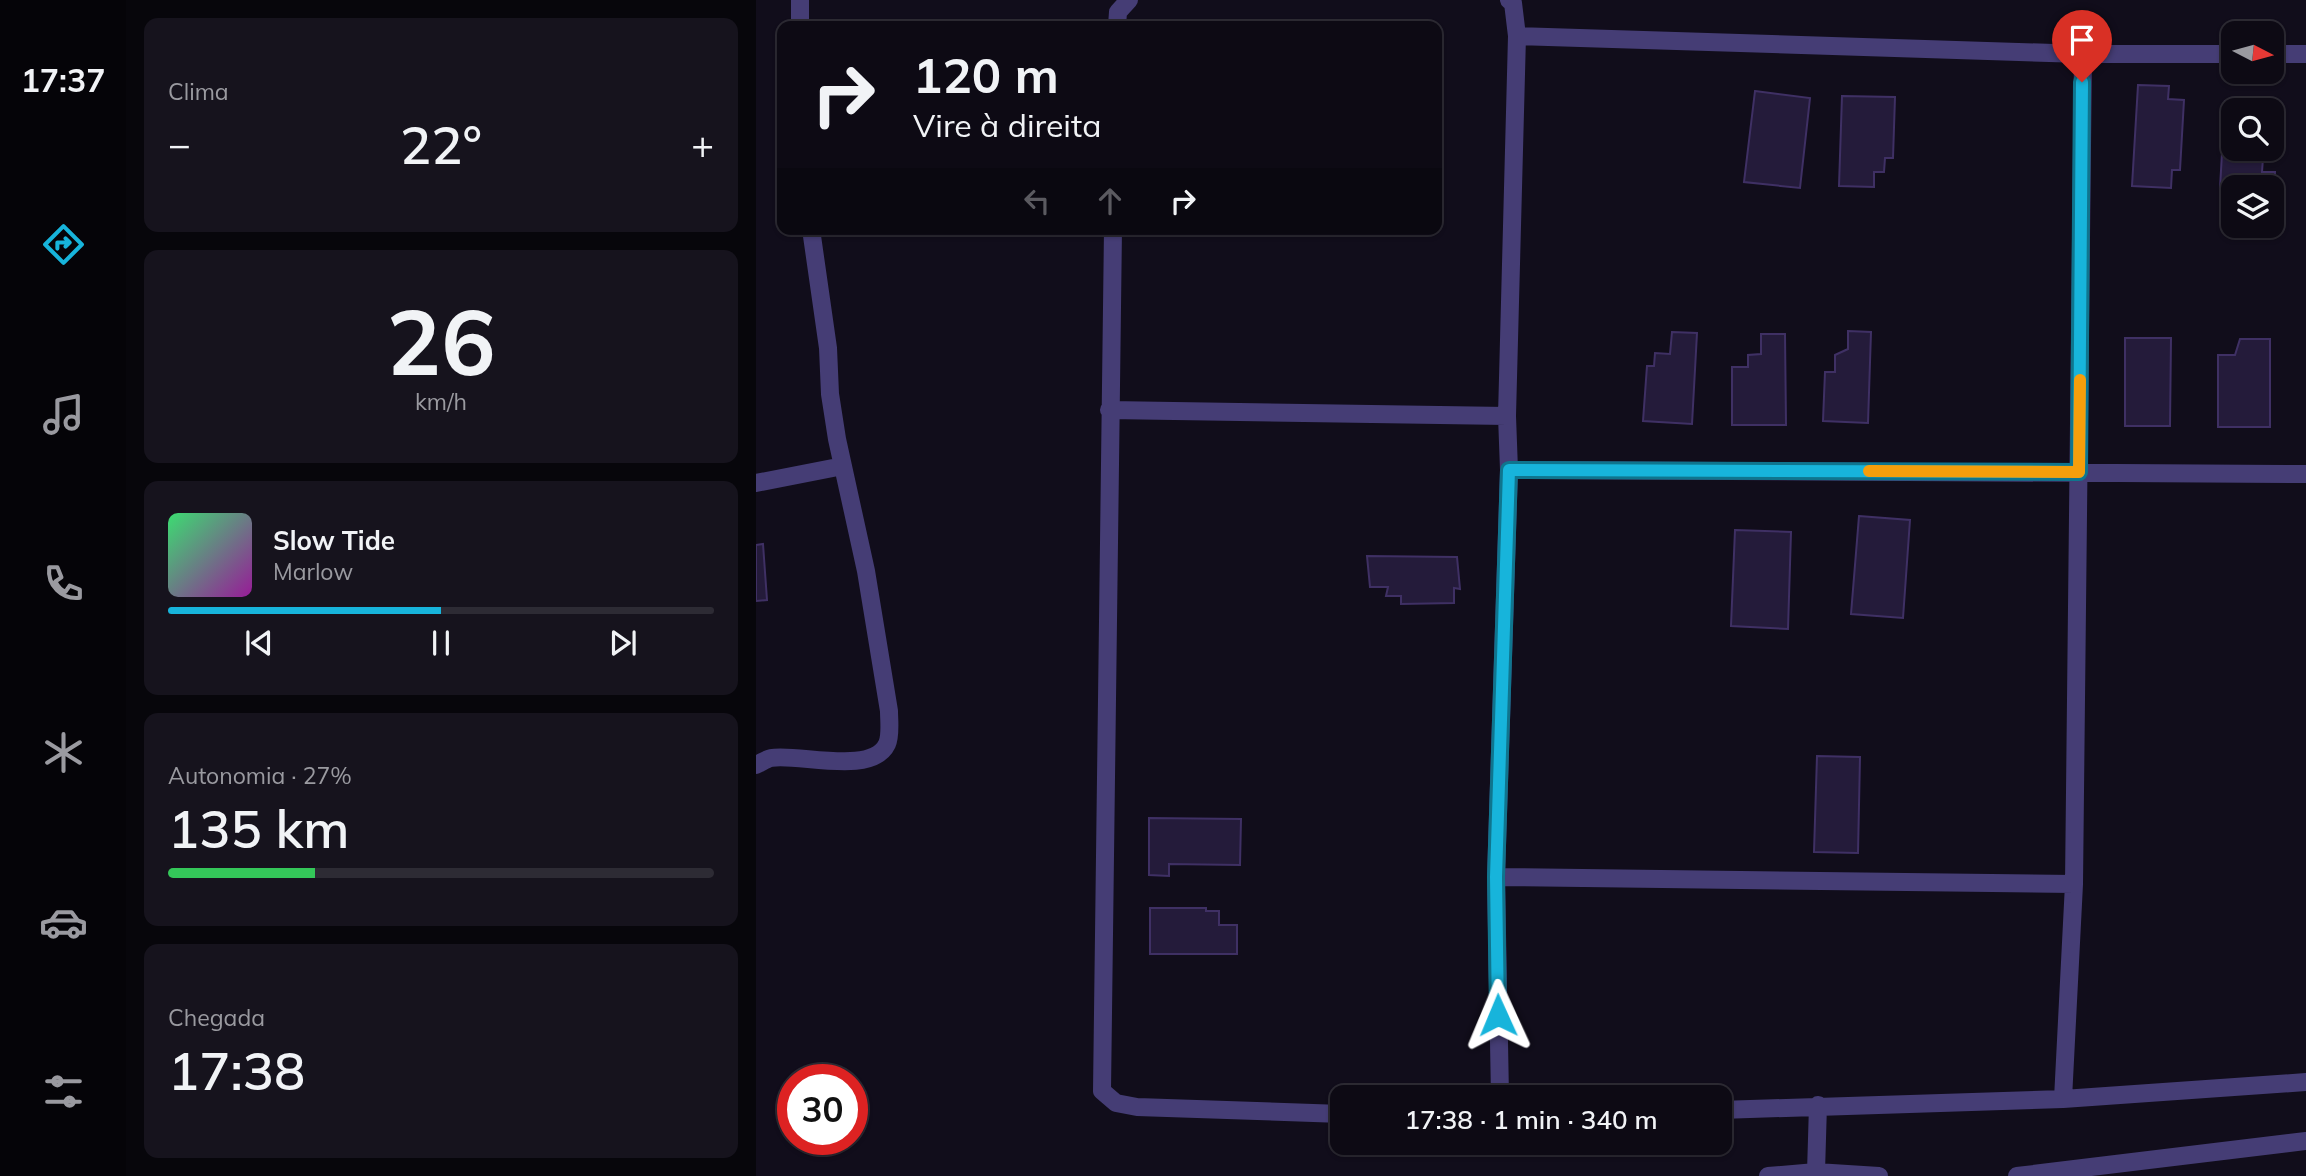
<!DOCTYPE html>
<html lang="pt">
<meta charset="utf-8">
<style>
body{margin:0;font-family:Mulish,sans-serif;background:#16131d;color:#f1f3f6;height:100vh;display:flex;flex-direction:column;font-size:26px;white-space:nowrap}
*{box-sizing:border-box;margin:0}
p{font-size:23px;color:#9a9aa0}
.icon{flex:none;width:38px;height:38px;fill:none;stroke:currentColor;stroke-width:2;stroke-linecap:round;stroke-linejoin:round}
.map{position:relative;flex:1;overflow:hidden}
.sheet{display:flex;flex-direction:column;gap:18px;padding:18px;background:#07060b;width:630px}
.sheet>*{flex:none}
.banner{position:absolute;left:21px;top:21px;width:665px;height:214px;border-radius:14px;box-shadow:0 2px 5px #0004,0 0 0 2px #2d2b34;background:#0d0a14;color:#f1f3f6;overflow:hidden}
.needle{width:46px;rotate:96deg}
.controls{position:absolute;left:1465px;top:21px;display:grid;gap:14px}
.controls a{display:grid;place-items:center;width:63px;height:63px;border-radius:14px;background:#0d0a14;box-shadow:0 2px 5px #0004,0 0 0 2px #2d2b34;font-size:35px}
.speed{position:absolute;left:21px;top:1064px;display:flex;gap:14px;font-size:35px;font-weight:700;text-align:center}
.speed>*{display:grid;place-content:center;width:91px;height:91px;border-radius:50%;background:#0d0a14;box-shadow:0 2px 5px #0004,0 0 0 2px #2d2b34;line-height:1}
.speed .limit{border:10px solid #d22;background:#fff;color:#111}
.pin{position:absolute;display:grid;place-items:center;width:60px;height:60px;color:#fff;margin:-72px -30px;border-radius:50% 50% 50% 0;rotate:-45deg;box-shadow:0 0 7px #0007}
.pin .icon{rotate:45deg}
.me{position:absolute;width:77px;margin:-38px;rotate:359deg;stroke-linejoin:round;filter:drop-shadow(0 0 5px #0008)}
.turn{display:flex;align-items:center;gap:24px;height:147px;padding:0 21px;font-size:32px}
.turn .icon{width:91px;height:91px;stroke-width:2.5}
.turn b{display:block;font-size:49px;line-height:60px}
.lanes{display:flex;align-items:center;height:66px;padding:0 21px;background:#0003;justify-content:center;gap:35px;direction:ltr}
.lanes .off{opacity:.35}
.big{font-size:52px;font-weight:600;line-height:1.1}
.sheet .card{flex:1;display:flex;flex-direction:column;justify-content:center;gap:10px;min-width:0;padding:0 24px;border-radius:14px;background:#16131d}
.sheet .dial{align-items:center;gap:0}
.dial b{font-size:91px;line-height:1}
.song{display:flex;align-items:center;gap:21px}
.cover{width:84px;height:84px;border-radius:10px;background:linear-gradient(135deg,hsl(140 70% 55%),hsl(300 70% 35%))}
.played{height:7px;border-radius:4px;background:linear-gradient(90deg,#17b4db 50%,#2d2b34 50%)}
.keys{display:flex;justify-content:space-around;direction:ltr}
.heat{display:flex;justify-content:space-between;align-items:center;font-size:38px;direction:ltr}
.charge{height:10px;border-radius:5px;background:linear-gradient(90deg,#34c759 27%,#2d2b34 0)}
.trip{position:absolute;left:574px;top:1085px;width:402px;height:70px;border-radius:14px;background:#0d0a14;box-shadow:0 2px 5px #0004,0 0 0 2px #2d2b34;font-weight:600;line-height:70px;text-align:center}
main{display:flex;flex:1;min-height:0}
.dock{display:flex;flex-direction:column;width:126px;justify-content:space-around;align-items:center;background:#050408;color:#9a9aa0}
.dock .icon{width:49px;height:49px}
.dock .current{color:#17b4db}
.dock b{font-size:32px;color:#f1f3f6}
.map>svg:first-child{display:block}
.building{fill:#241b3a;stroke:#3f3064;stroke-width:2}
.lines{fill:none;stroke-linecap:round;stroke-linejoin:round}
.minor{stroke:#453d75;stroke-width:18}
.route-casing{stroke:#0f758e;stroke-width:18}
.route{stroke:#17b4db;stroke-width:12}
.slow{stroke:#f59e0b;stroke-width:12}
</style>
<main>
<nav class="dock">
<b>17:37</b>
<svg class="icon current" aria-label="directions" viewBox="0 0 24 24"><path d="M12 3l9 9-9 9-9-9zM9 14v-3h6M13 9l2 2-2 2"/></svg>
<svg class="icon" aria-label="music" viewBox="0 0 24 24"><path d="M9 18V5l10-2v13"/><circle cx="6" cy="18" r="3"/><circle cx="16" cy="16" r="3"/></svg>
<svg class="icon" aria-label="phone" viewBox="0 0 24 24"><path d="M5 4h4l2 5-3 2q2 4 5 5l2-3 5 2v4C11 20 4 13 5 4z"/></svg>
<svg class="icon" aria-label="climate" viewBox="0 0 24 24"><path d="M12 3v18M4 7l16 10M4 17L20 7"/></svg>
<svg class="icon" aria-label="car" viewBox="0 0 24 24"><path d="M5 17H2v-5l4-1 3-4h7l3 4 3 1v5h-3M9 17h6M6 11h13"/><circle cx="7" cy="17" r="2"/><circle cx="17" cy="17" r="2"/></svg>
<svg class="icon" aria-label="filters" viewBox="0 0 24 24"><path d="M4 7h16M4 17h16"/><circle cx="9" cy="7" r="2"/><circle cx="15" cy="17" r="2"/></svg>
</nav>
<section class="sheet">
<div class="card"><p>Clima</p>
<div class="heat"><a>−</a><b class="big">22°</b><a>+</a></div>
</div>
<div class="card dial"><b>26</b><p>km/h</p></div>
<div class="card">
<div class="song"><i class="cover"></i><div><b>Slow Tide</b><p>Marlow</p></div></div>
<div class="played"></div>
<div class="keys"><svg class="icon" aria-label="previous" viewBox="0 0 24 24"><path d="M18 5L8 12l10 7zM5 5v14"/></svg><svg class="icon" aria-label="pause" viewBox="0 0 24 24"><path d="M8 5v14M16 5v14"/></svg><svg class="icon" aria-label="next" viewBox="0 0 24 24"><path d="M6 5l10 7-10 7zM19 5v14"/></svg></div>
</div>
<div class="card"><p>Autonomia · 27%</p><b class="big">135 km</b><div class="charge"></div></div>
<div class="card"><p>Chegada</p><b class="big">17:38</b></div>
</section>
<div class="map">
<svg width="1550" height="1176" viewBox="0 0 1550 1176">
<rect width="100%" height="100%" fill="#110d1b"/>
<!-- building -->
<path class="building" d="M1382 85 1413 86 1412 99 1428 100 1424 170H1416L1415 188 1376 186Z
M999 91 1054 98 1044 188 988 182Z
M1086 96 1139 97 1137 158H1129L1128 172H1118V187L1083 186Z
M1469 101 1513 103V110H1477V149H1511L1510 157 1507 158 1506 172H1519L1517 201 1516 187 1464 188Z
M1092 331 1115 332 1112 423 1067 421 1069 372H1079V355L1092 349Z
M916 332 941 333 936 424 887 421 891 366H898L899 353 914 354Z
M1005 334H1029L1030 425H976V367H992V355L1005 354Z
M1369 338H1415L1414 426H1369Z
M1484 339H1514V427H1462V355H1479Z
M1103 516 1154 520 1147 618 1095 614Z
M979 530 1035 532 1032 629 975 626Z
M7 544 11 600 0 601V545Z
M611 556 701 557 704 589 698 588V603L645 604V596H630L632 587H614Z
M1061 756 1104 757 1102 853 1058 852Z
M393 818 485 819 484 865 413 864V876L393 875Z
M394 908H450V911H463V925H481V954H394Z"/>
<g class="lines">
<!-- minor -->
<path class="minor" d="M44 0V26
M361 26 362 12 373 0
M761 36 1327 54H1477
M1516 54H1550
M357 229 346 1091 360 1103 381 1107 586 1114
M353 410 751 416
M753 470 1550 474
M0 483 87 466
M0 765C5 763 10 759 15 758 42 753 116 776 131 744 135 735 133 721 133 711L110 571 81 439 74 394 72 348 55 229
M740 877 1318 884
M744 1097 740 877 753 470 751 416 761 36 757 3 753 0
M1307 1099 1318 884 1327 54
M964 1110 1307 1099 1550 1082
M1060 1172 1062 1105
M1012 1176 1060 1172 1123 1176
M1261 1176 1550 1141"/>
</g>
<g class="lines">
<defs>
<path id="route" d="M742 1015 740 877 753 470 1323 472 1326 82"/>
</defs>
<!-- route casing -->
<use href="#route" class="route-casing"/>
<!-- route -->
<use href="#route" class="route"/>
<!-- slow -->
<path class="slow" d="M1113 471 1323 472 1324 380"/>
</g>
</svg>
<div class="controls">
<a><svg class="needle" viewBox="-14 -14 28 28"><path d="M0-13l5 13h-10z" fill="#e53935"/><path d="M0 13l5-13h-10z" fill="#9a9aa0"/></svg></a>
<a><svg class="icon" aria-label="search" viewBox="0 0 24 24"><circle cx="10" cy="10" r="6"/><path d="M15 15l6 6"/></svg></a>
<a><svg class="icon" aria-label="layers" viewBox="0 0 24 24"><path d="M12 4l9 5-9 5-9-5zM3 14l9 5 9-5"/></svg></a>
</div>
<div class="speed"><div class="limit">30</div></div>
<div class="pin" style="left:1326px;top:82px;background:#d93025"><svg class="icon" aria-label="arrive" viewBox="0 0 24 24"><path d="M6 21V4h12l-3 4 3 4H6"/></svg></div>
<svg class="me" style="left:742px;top:1015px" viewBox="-20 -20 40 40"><path d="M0-17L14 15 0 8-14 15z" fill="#17b4db" stroke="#fff" stroke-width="4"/></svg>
<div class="trip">17:38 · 1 min · 340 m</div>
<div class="banner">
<div class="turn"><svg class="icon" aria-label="right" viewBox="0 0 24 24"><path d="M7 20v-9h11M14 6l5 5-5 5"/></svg><div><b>120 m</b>Vire à direita</div></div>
<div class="lanes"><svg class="icon off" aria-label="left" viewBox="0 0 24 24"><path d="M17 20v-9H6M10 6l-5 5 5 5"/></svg><svg class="icon off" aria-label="ahead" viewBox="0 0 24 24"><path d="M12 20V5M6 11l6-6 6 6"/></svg><svg class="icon" aria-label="right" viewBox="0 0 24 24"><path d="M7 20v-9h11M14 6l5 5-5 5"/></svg></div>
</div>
</div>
</main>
